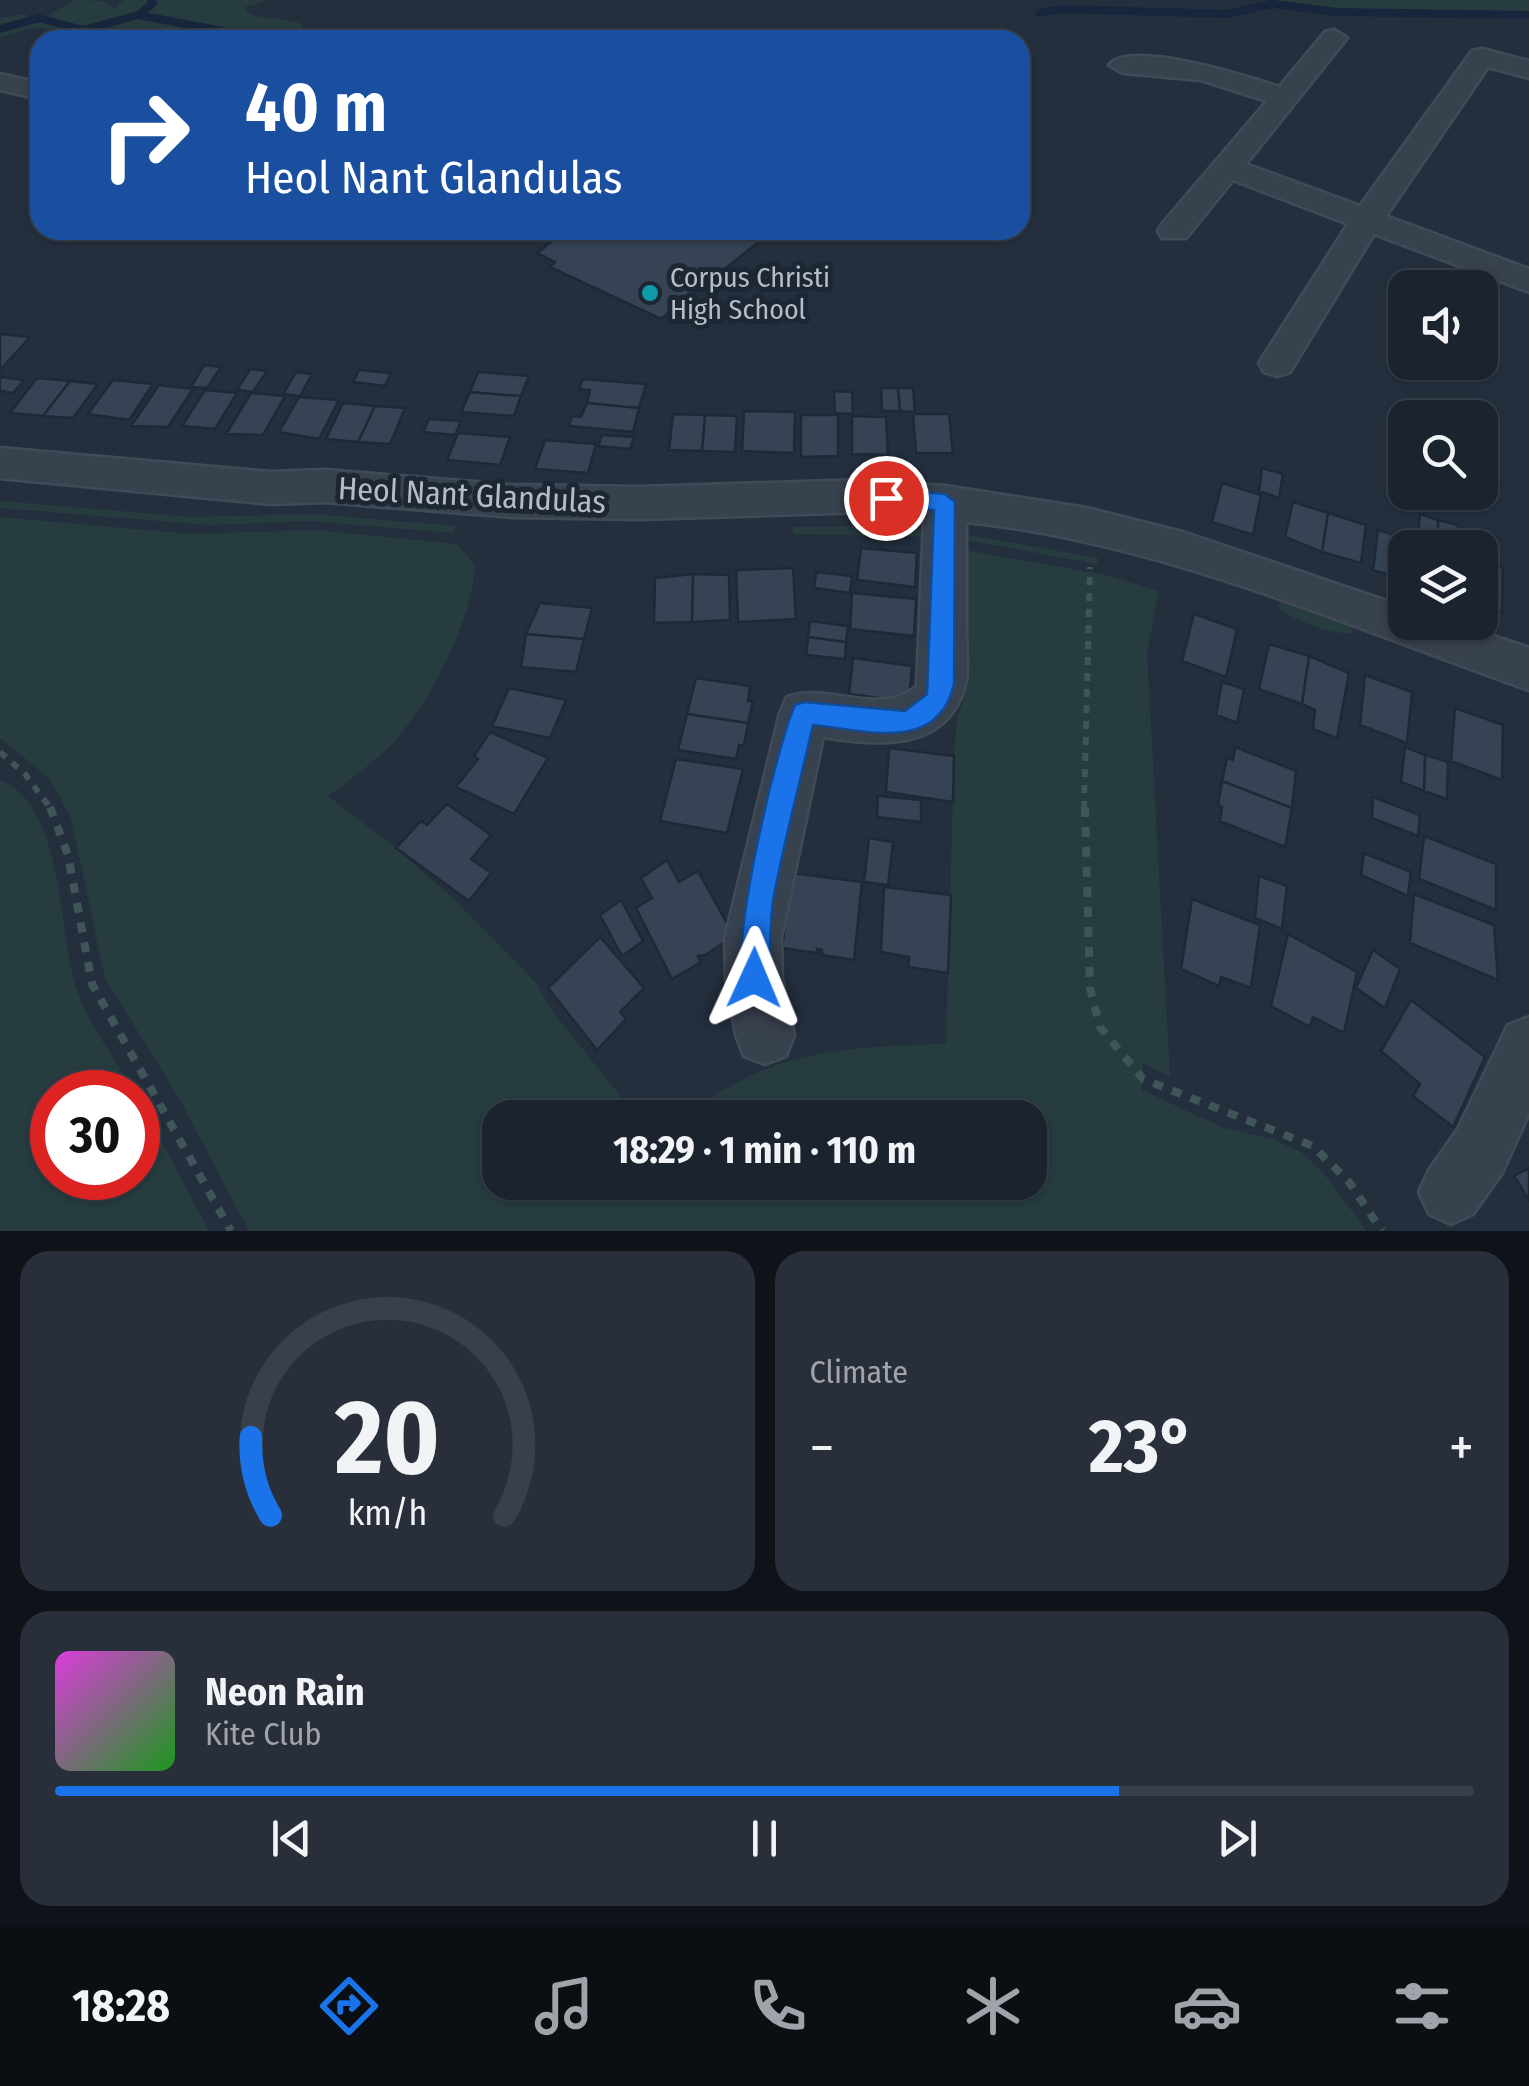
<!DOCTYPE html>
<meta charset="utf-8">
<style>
body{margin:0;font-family:"Fira Sans Condensed",sans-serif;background:#282f3a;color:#f1f3f6;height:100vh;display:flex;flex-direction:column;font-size:38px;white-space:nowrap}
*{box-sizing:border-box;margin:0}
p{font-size:32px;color:#a0a4aa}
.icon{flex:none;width:55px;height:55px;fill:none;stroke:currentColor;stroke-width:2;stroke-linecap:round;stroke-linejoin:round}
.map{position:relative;height:1231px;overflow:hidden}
.drawer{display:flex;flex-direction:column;gap:20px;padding:20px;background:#0f1319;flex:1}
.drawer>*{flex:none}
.guide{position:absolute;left:30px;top:30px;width:1000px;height:210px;border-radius:30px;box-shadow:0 2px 8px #0004,0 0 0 2px #39404a;background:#1a4fa0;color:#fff;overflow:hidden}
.tools{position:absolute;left:1388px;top:270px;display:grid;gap:20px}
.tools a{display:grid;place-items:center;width:110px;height:110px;border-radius:20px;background:#1b232e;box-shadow:0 2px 8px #0004,0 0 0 2px #39404a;font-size:50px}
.speed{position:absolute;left:30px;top:1070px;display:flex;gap:20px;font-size:50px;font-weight:700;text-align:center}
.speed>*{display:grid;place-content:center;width:130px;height:130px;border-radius:50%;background:#1b232e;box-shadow:0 2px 8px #0004,0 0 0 2px #39404a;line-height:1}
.speed .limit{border:15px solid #d22;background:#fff;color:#111}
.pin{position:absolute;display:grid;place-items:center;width:85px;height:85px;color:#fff;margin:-42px;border:5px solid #fff;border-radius:50%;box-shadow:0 2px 10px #0007}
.me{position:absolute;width:110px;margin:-55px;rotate:1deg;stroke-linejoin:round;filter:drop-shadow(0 0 8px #0008)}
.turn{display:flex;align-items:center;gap:35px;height:210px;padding:0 50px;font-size:45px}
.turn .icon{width:130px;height:130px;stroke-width:2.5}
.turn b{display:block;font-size:70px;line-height:85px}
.big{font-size:75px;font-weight:700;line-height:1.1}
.drawer .tile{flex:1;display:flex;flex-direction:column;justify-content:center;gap:15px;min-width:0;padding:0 35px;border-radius:30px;background:#282f3a}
.drawer .dial{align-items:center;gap:0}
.dial svg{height:260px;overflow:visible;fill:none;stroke:#39404a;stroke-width:7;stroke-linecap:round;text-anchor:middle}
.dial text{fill:#f1f3f6;stroke:none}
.song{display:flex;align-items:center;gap:30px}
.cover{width:120px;height:120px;border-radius:15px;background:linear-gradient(135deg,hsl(300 70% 55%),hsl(120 70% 35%))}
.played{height:10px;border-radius:5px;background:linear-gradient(90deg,#1a73e8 75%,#39404a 75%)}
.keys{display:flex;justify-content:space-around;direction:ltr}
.heat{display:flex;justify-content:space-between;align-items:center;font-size:55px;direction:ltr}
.drawer .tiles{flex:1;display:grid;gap:20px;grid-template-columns:1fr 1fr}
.tile:last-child{grid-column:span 2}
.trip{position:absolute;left:482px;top:1100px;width:565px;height:100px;border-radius:30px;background:#1b232e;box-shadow:0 2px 8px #0004,0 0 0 2px #39404a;font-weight:700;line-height:100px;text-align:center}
.menu{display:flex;height:160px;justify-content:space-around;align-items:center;background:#0b0e12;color:#a0a4aa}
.menu .icon{width:70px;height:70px}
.menu .selected{color:#1a73e8}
.menu b{font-size:45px;color:#f1f3f6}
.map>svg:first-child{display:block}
.green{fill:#263c3f}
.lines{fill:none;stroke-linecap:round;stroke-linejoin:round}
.stream{stroke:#17263c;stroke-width:8}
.building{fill:#364354;stroke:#1f2835;stroke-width:2.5}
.minor-casing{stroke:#414a57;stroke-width:5}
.path-far1{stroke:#3f5557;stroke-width:6;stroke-dasharray:8 8;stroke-linecap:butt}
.path{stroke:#3f5557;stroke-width:8;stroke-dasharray:10 10;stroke-linecap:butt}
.minor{fill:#38414e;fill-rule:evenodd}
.route{fill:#1a73e8;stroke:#114b97;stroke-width:2.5}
.culture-dot{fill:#0f9aa8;stroke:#1d2633;stroke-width:4}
.labels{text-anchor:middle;stroke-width:10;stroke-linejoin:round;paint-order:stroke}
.far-poi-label{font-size:28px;fill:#b4bcc9;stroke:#1d2633;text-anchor:start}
.street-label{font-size:32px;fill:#b4bcc9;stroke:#1d2633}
</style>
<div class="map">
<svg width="1529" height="1231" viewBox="0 0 1529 1231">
<rect width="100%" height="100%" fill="#242f3e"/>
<!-- green -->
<path class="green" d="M74 0 104 1 115 8 123 0H269L245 7 249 14C267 20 284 17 302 24L307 35 320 40C266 40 161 51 115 26L80 36 36 27 0 37V18L26 14 28 19 47 16Z
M1272 0H1529V15C1444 4 1357 22 1273 4Z
M0 501 192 517 312 514 456 526 453 533 311 521 209 525 0 508Z
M0 517 190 534 315 530 457 544 475 565C472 619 435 692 400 735 379 759 354 777 328 796L396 848 455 900 537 984 549 1007 637 1117 500 1118V1182H1030V1118L675 1117C700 1104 724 1088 750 1076 811 1047 880 1046 946 1044L954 756 957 717 963 702 965 550 1105 575 1159 591 1147 653 1170 1077 1143 1063 1142 1090 1224 1128 1272 1139 1301 1152 1322 1171 1367 1231H249L179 1098 105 978 71 818 50 779 0 738Z
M862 526 931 530 930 537 793 534V527Z
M957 533 1098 558 1097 564 956 538Z
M1280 598 1353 623 1352 634C1327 633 1300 622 1279 610Z
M0 780C64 805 58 927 75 984 86 1021 115 1059 135 1092H52V1178H138V1097L209 1231H0Z"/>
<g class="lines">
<!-- stream -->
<path class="stream" d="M1273 4 1336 12 1529 15
M1040 13 1061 9 1227 14 1273 4 1272 0
M138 15 270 40
M0 29 39 18 83 30 138 15 153 3 151 0"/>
</g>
<!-- building -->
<path class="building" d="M566 230H774L661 319 550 267 555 262 537 253Z
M0 334 30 337 0 370Z
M204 365 221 367 207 388 191 387Z
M250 369 267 371 253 392 237 390Z
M359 370 391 373 385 386 353 382Z
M296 372 312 374 300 396 283 394Z
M478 372 529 376 521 396 470 392Z
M0 377 24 380 13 393 0 391Z
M37 378 70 381 43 416 10 413Z
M583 379 646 384 639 408 587 403 590 390 579 389Z
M113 380 153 384 129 420 88 414Z
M70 381 98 384 73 418 43 416Z
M159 385 193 389 168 427 131 426Z
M881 388H898L900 411H882Z
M898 388H913L915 412 900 411Z
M205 390 237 393 215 429 182 426Z
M834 391 852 392 853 414 835 413Z
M470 392 521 396 514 416 461 412Z
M251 393 285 396 263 435 226 434Z
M299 397 339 400 319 439 279 432Z
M343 403 375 406 358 442 326 439Z
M587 403 639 408 633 432 569 426 572 416 581 417Z
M375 406 405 408 390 444 358 442Z
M744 411 795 412 794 453 742 451Z
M673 414 705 415 702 451 669 450Z
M913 414H949L953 453H916Z
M705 415 737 416 735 452 702 451Z
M801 415H838V456L801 457Z
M852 416 886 417 888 455 852 454Z
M429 419 461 421 455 435 423 432Z
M458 433 510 437 500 465 447 460Z
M602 435 634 437 630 449 598 446Z
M545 440 596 444 588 473 535 469Z
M1485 459 1496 476H1493L1500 486 1480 488V460Z
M1262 468 1283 474 1279 498 1259 491Z
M1222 483 1261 495 1253 535 1212 522Z
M1293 502 1328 513 1322 552 1285 537Z
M1328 513 1366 525 1361 563 1322 552Z
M1420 514 1438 520V546L1418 539Z
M1438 520 1458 525V548L1438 546Z
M1378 530 1421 543 1420 548H1405V580L1373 570Z
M861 548 917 553 915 587 857 580Z
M1480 561 1503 568 1502 612 1480 605Z
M793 568 796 619 738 622 736 570Z
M816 572 852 576 850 593 814 588Z
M693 574 692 622 654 623 655 578Z
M693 574 729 575 730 620 692 622Z
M852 593 916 599 914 636 850 629Z
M540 603 592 608 584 639 526 634Z
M1194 614 1237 629 1226 677 1182 661Z
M810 621 848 626 846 642 808 637Z
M526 634 584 639 576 672 521 667Z
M808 637 846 642 845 659 806 655Z
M1269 644 1309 656 1302 704 1259 689Z
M1309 656 1349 673 1337 738 1313 729 1315 710 1302 704Z
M853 658 912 666 909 702 849 694Z
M1365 675 1412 692 1407 743 1360 725Z
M696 678 750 686 748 701 753 702 748 723 687 714Z
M1222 682 1244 689 1237 723 1216 715Z
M509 688 566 700 550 738 492 726Z
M1455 708 1503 725 1502 780 1451 761Z
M687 714 748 723 744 746 739 745 736 759 678 750Z
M490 732 548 758 514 814 456 787 478 759 474 756Z
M1235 747 1296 771 1292 808 1222 781 1227 758 1233 760Z
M1405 747 1425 755 1424 791 1401 782Z
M889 748 954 756 953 802 886 792Z
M1425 755 1448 762 1447 799 1424 791Z
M676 759 743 769 727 833 660 821Z
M1222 781 1292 808 1285 847 1220 821 1222 807 1218 805Z
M878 796 921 800V822L877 817Z
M1373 797 1420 815 1418 836 1372 818Z
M447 804 491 835 471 859 491 873 469 901 396 848 421 821 427 825Z
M1424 836 1496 864V910L1419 879Z
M869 838 893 842 888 885 864 882Z
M1364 853 1411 872 1408 896 1361 875Z
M667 860 679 882 698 871 734 936 705 955 698 956 701 962 672 979 636 908 652 898 641 878Z
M792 873 862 882 854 960 822 955V950L817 949V953L782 948Z
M1259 876 1287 886 1282 929 1255 918Z
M884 887 951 895 948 973 908 967 909 957 881 952Z
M1414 894 1494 925 1498 980 1410 943Z
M1192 899 1260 925 1251 988 1221 977 1219 986 1181 969Z
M621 900 643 941 622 956 600 915Z
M1288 934 1357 972 1344 1033 1313 1017 1310 1027 1271 1006Z
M600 937 644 988 620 1012 626 1019 597 1050 548 988Z
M1373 950 1400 969 1385 1008 1356 988Z
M1411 1000 1485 1057 1453 1127 1413 1096 1420 1084 1381 1051Z
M1529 1168V1200L1514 1176Z"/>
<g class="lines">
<defs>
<path id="minor" d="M1334 30 1347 38 1246 164 1360 206 1472 51 1482 49 1529 61V78L1488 67 1386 216 1529 269V292L1374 234 1290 372 1277 376 1264 372 1259 363 1348 224 1233 180 1186 238H1162L1158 231 1162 224 1267 101 1201 80 1123 73 1109 65C1130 39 1249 77 1279 87L1325 32Z
M0 74 40 83V99L0 90Z
M0 448 271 472 324 470 512 485 640 487 864 480 945 486 1087 508 1186 533 1405 607V622H1452L1529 648V690C1347 626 1158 541 966 522 966 558 966 595 966 631 966 648 969 669 965 685 948 752 877 746 823 737L781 938 782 979 794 1035 786 1056 765 1064 744 1056 736 1035 726 979 725 938 780 713 787 697C828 682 881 718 917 686L924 518 864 512 640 519 512 517 324 502 271 504 0 478Z
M1529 1017V1113L1502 1173 1473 1214 1451 1224 1429 1214 1419 1192 1429 1170 1458 1129 1508 1025Z"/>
</defs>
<!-- minor casing -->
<use href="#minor" class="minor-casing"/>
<!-- path-far1 -->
<path class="path-far1" d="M0 752 25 774 51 809
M1084 809 1090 567"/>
<!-- path -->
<path class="path" d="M50 807 68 855 92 984 231 1231
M1085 807 1090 988 1100 1027 1143 1079 1313 1146 1349 1182 1382 1231"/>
<!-- minor -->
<use href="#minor" class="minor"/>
</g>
<!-- route -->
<path class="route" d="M886 489 945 494 955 502 954 684C938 754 866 730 813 725 800 782 785 838 774 895 768 922 773 967 764 989L754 993 744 989C728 950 776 748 795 705L804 702 905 711 927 694 934 510 878 503 875 498Z"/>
<!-- markers -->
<circle class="culture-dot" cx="650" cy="293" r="10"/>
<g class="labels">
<!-- far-poi labels -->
<g class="far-poi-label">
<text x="670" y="287">Corpus Christi<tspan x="670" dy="32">High School</tspan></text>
</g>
<!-- street labels -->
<g class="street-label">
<text transform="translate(472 495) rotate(3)" y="11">Heol Nant Glandulas</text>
</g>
</g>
</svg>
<div class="tools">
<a><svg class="icon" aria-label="sound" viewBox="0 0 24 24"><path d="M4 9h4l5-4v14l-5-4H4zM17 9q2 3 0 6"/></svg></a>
<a><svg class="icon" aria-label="search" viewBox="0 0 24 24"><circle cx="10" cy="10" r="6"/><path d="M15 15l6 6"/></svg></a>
<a><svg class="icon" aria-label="layers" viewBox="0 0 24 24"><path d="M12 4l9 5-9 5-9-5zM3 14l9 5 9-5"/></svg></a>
</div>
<div class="speed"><div class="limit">30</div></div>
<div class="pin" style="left:886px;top:498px;background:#d93025"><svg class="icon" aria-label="arrive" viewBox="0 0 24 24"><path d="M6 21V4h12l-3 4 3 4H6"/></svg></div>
<svg class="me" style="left:754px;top:978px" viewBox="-20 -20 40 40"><path d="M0-17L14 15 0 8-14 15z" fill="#1a73e8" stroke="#fff" stroke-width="4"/></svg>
<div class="trip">18:29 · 1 min · 110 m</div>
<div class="guide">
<div class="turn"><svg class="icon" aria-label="right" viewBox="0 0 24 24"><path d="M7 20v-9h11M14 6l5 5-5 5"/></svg><div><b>40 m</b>Heol Nant Glandulas</div></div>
</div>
</div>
<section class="drawer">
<div class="tiles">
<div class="tile dial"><svg viewBox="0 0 100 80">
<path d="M14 69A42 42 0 1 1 86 69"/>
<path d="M14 69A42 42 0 0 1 8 45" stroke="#1a73e8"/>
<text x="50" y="56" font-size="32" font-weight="700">20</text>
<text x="50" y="72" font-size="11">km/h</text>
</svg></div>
<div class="tile"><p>Climate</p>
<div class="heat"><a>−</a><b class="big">23°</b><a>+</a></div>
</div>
<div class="tile">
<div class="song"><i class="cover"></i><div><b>Neon Rain</b><p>Kite Club</p></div></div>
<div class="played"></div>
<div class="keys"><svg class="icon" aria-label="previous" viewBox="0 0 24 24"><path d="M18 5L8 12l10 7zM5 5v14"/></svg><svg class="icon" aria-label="pause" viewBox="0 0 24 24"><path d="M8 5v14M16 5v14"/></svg><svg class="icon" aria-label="next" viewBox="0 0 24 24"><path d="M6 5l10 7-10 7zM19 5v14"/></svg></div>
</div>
</div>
</section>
<nav class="menu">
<b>18:28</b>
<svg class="icon selected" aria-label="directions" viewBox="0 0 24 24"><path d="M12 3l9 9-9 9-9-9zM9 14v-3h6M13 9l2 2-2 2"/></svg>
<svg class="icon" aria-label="music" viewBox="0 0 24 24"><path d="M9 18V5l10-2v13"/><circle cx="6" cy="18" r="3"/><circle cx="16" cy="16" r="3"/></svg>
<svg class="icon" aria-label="phone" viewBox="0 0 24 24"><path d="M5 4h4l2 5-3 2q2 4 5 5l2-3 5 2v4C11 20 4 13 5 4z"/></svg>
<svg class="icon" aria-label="climate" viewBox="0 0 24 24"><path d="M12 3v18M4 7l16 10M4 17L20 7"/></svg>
<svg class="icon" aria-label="car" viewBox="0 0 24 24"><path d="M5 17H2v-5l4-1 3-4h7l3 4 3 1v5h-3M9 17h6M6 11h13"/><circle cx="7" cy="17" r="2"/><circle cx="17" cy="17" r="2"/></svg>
<svg class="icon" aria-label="filters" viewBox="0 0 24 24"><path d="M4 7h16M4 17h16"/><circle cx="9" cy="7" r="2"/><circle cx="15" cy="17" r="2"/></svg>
</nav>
